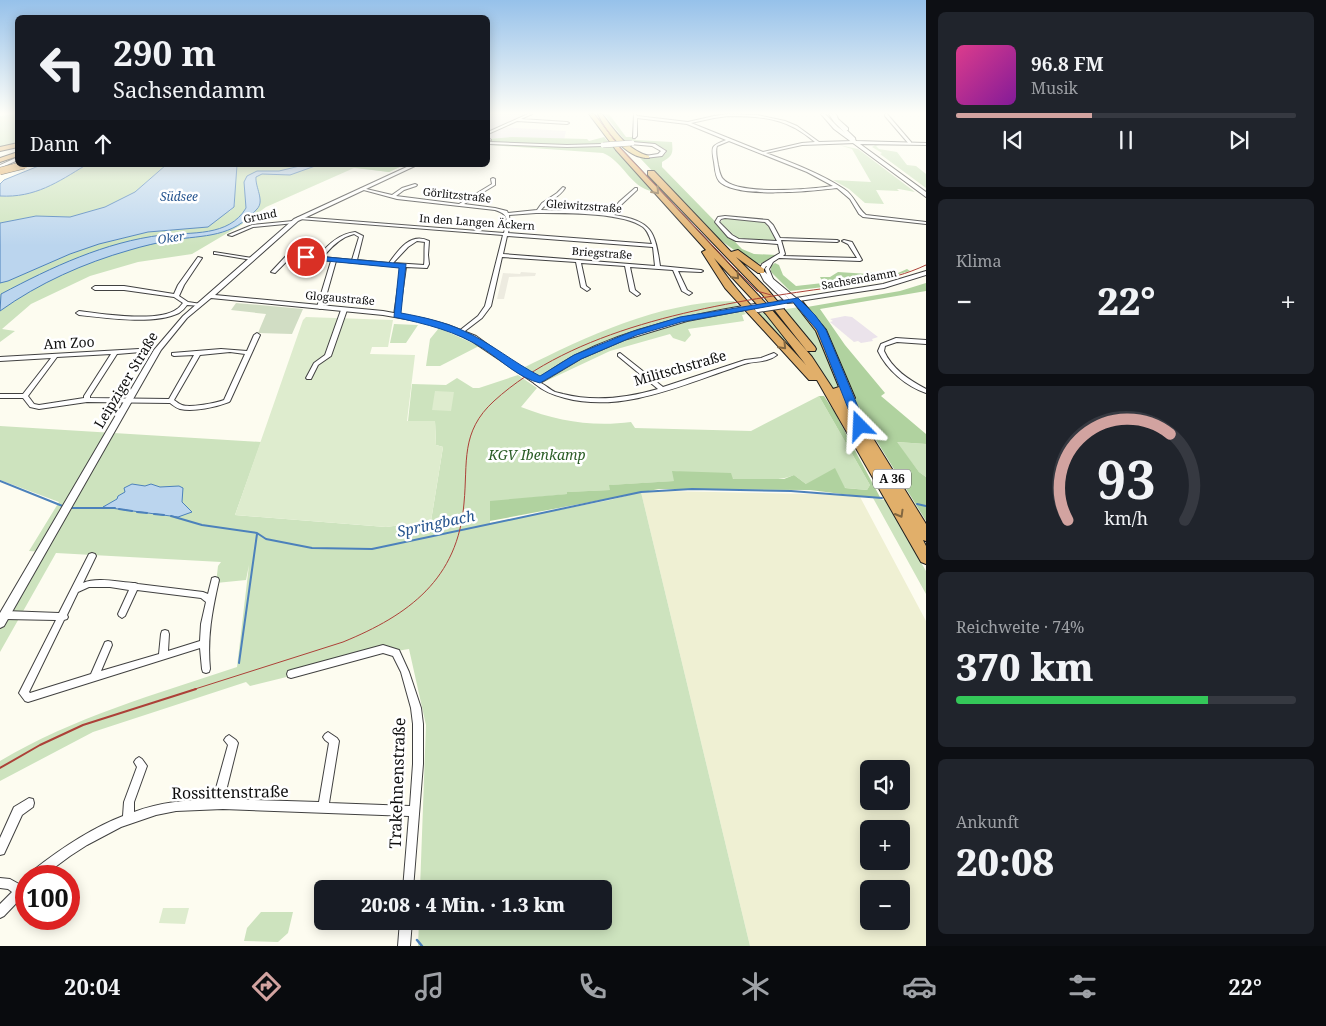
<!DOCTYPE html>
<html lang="de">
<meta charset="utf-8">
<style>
body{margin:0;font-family:"Noto Serif",serif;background:#20242c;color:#f1f3f6;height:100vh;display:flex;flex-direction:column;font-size:19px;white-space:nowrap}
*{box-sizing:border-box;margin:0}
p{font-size:16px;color:#9ea1a6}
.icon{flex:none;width:28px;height:28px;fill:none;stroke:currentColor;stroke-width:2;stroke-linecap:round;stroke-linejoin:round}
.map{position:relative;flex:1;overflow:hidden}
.side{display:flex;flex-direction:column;gap:12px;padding:12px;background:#0d0f14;width:400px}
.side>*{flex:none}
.top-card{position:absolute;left:15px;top:15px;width:475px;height:152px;border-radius:8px;box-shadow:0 2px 12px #0003;background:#171b24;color:#f1f3f6;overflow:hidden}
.buttons{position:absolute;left:860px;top:760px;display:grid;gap:10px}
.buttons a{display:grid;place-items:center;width:50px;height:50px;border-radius:8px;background:#171b24;box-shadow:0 2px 12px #0003;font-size:25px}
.speed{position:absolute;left:15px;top:865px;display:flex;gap:10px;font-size:25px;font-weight:700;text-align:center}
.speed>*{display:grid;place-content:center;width:65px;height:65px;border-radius:50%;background:#171b24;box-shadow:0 2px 12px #0003;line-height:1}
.speed .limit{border:8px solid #d22;background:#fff;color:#111}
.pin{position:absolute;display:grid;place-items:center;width:42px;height:42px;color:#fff;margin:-21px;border:2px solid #fff;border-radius:50%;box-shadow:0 1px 5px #0007}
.me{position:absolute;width:55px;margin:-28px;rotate:339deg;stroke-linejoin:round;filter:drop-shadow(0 0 4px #0008)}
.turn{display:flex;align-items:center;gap:18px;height:105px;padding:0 15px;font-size:22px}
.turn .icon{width:65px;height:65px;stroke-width:2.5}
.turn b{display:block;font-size:35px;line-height:42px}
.then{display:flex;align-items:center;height:48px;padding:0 15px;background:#0003;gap:10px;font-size:19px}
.big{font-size:38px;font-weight:800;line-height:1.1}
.side .card{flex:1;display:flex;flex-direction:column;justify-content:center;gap:8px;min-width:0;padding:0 18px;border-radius:8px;background:#20242c}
.side .dial{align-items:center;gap:0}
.dial svg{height:130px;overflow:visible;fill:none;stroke:#363941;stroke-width:7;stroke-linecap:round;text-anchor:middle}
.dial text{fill:#f1f3f6;stroke:none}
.song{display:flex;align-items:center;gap:15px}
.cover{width:60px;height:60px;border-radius:8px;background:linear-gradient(135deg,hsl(330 70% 55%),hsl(290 70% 35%))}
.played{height:5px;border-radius:2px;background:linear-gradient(90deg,#d2a3a0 40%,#363941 40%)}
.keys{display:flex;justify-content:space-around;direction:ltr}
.heat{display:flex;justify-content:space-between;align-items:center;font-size:28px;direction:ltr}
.charge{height:8px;border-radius:4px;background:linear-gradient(90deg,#34c759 74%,#363941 0)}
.trip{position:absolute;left:314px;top:880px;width:298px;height:50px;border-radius:8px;background:#171b24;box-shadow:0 2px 12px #0003;font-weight:800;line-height:50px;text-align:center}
.tab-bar{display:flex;height:80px;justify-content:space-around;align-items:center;background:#090b0e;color:#9ea1a6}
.tab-bar .icon{width:35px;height:35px}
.tab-bar .active{color:#d2a3a0}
.tab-bar b{font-size:22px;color:#f1f3f6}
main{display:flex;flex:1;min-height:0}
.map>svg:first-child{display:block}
.industrial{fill:#ebe3eb}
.farmland{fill:#eff0d3;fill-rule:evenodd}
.green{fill:#cde3be}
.forest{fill:#b0d29f}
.cemetery{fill:#d1ddc4}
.pitch{fill:#deecce}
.plaza{fill:#edebe0}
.water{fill:#bbd5ee;stroke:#4c81bb}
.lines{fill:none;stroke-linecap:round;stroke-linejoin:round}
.stream-far1{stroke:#4c81bb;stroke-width:2}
.stream{stroke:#4c81bb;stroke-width:2.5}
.minor-casing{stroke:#414141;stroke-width:2}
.tertiary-casing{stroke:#414141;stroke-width:2}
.trunk-casing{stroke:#1f1f1f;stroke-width:2}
.motorway-casing{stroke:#1f1f1f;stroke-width:2}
.minor{fill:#fff;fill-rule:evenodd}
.tertiary{fill:#fff;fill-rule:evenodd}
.trunk{fill:#e4c470;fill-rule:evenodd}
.motorway{fill:#e1af6a;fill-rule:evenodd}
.tram-far1{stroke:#ac4138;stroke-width:1}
.tram{stroke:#ac4138;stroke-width:2}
.rail-casing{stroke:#ac4138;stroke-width:2.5}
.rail{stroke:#fff;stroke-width:1;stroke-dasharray:3;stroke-linecap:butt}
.tertiary-bridge-far1-casing{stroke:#414141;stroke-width:6;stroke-linecap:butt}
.tertiary-bridge-casing{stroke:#414141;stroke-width:8;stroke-linecap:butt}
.motorway-bridge-casing{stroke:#1f1f1f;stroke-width:8;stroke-linecap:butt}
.tertiary-bridge-far1{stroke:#fff;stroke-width:5}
.tertiary-bridge{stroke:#fff;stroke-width:6}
.motorway-bridge{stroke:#e1af6a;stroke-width:7}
.oneway{stroke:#826741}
.route{fill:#1a73e8;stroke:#114b97}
.labels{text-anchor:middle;stroke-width:5;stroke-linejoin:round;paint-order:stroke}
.far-street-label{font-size:11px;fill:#0e0e0e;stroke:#fff}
.far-water-label{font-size:12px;font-style:italic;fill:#27558f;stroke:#fff}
.shield{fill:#fff;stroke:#565656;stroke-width:1}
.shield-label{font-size:12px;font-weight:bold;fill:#0e0e0e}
.street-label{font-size:14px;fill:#0e0e0e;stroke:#fff}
.park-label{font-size:14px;font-style:italic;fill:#2b5d26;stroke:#fff}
.water-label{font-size:15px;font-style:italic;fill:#27558f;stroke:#fff}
.near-street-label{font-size:16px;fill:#0e0e0e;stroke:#fff}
</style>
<main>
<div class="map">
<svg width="926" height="946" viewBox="0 0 926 946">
<rect width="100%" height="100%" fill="#fdfcf0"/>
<!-- industrial -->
<path class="industrial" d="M488 114H530L502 127 566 131 564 140 488 138Z
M845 316 852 317 878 337 872 339 873 341 861 343 858 341 854 342 830 322 833 321 830 319Z"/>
<!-- farmland -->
<path class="farmland" d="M663 491 859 495 926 621V946H750L641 492ZM869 769H901V801H869ZM869 829H901V861H869ZM869 889H901V921H869Z"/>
<!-- green -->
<path class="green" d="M17 114V143L0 147V116Z
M839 145 858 149 915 192 899 189H897L899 191 876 190 884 204 865 203 849 189 833 180 871 182 852 149Z
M875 145H879L876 146 879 149 897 152 907 165 916 166 926 174V188L880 154 882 153 872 147Z
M86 165H166L135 192 105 207 70 217 36 216 0 223V196C35 198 58 182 86 165Z
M237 165H404L389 172 354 168 266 207 241 225 192 254 138 262 90 276 31 304 2 329 15 331 0 342V283L8 281 70 254 99 244 148 232 176 229 230 211 235 204 234 192Z
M729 218 764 222 770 229 775 239 774 241 737 238 720 222 724 219Z
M734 301 746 314 742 315 744 321 688 329 691 335 685 342 673 338 670 334 610 351 544 382 521 369C588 336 658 302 734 301Z
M799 307 817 328 847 398 820 383 755 314Z
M394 324 418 325 406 343H390Z
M439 328 479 346 440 366H426L430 339Z
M518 375 537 388 521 407C557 421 592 427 631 422L635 428 751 431 819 396 870 485 867 490 806 484 794 475C767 487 703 475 673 471L675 481 610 485V490L568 492V494L490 502V523L610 500 641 492 750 946H418L419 921H602V889H420L426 725 409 649 384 653 250 686 246 682 93 732 0 781V761C74 717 156 694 237 667L249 565 246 580 216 583 218 566 221 562 56 553 0 652V625L42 552 29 551 59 502 0 480V426L261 442 235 515 386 527 431 521 443 447 436 445 435 421H408L412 384 446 385 457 378 473 388H479Z
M896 442 926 444V477L919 472Z
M873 498 885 500 926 571V594Z
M261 912H293L288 933 278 942 244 941 247 928Z"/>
<!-- forest -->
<path class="forest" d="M604 114H609L626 137H633L636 140 672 142C673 153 673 156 662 162V167L742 249 754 254 777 255 760 264C718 249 671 190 640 158L661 157 666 153 665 149 652 144 626 142Z
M512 137 587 139 589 141 604 137 652 191C631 188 623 161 603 153L490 145 492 141 488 139Z
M334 165H404L389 172Z
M775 263 779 265 783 275 796 286 823 283 820 277H830L838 272 869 274 871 272 898 273 907 269 910 271 874 281 790 291 771 272V266Z
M926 283V291L820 309 845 345 885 393 881 396 926 434V444L897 442 919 472 926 477V521L860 414 822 326 807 307 900 291Z
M819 396H824L835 413 881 499 810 490 659 489 490 521V501L567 494V492L610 490 609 485 674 481 672 471 731 473 733 479H784L794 475 806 484 835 468 845 488 867 490 870 485Z"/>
<!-- cemetery -->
<path class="cemetery" d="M236 303 303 309 292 334 258 333 266 314 231 310Z"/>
<!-- pitch -->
<path class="pitch" d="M306 317 393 320 388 347H372L370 354 415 355 407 421H435L436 445 443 447 431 521 386 527 235 515 303 320Z
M435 391 454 392 451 411 432 410Z
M163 908H189L185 924 159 923Z"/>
<!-- plaza -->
<path class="plaza" d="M521 272 536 273 535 276 509 277 504 299H497L503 273 520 274Z"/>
<!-- water -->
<path class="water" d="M41 165H86C58 182 35 198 0 196V184L4 180Z
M166 165H237L234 207 208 227 148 232 99 244 70 254 8 281 0 283V223L36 216 70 217 105 207 135 192Z
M304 165H318L290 175 262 174 256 177C255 187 265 201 257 209 232 238 205 235 171 240 157 243 143 246 130 250 84 263 39 283 0 311L1 294C52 267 105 242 162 235 191 232 229 237 246 208L244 182 247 176 257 171H279Z
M132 484 145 486 151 484 160 487 179 486 183 488 182 502 192 512 178 517 103 507 117 499 118 496 125 492 124 488Z"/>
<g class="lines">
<!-- stream-far1 -->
<path class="stream-far1" d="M0 481 65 507
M917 504 926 506
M70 508H115
M119 509 132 511
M137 512 147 513
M154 514 164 515
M171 516 202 525 257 533 266 539 312 548 372 549 641 492 692 489 791 491 882 498
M239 663 257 534"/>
<!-- stream -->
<path class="stream" d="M417 940 422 946"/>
<defs>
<path id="minor" d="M528 114H532L521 119 567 122 569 123 567 124 517 121 488 134V132Z
M634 114H636L637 116 688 122 714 116 728 114 757 115 785 121 797 126 819 142 853 141 834 122 829 114H832L836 120 855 138 856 143 802 145 766 153C792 163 820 173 844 189 855 196 857 208 866 215L926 222V224L863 217 859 214 850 199 837 188C813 191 735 199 719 181 715 176 715 168 714 162 711 146 711 146 726 140L687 124 637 118V136L635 138H633ZM728 116C751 116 774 117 795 128 802 132 809 137 815 142L802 143 763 152 691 123 714 118ZM729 141 807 172 833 186C812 189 737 196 723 179 720 176 719 169 718 165 717 158 715 151 717 146Z
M885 114H887L911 142V144H909L885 116Z
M488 139H490L491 140 488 141Z
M18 157V160L0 168V165Z
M493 178 495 179V185L464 204 495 208 507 211 508 213 537 210 542 203 557 193 563 187 565 188C559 198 547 201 541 210L580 211 610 214 619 202 635 188H637V190L622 204 614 215C652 221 655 231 660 266L701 270 703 271 701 272 678 271 687 290 692 293 689 295 682 291 673 270 630 267 635 290 640 294 637 296 630 291 625 266 581 263 586 286 590 289 587 291 581 287 576 262 502 257 491 306 482 318 461 334 459 333V331L478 316 485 306 503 235 299 219 297 218 299 217 504 233C507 219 510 215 495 210L397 199 360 189 362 188 392 195 402 188 415 184 417 185 416 186 404 190 396 196 459 204 492 184 491 179ZM536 213C562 213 623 212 643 227 648 231 650 238 652 244L508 233 510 224 509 215ZM507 236 653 247 655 266 503 254Z
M725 216 768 220 773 225 780 238 837 240 839 241 837 242 781 240 785 254 783 256 857 258 848 244 842 241 844 240 852 242 862 260 860 261 779 258 773 262 769 269 773 279V280L769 279 765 269 767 266H766L763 271 768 279 791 301 790 302H786L764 281 759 271 762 264 780 253 778 244 736 241 728 237 715 222 718 217ZM725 218 765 222 769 226 777 241 739 239 732 235 719 222 721 219Z
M293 221 295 222V223L253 227 232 236 228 235 252 225Z
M355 232 363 236 357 260 389 263C399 249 411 232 429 241L428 255 429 264 427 268 406 267 399 316H395L394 315 401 267 336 261 323 307 320 309 317 307 331 261 292 257 290 258 275 273 271 272 286 256 292 255 318 257C328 244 339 234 355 232ZM354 234 359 237 352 260 323 257C331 247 341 237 354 234ZM417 241 425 242C424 249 425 259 424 265L393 263 408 247Z
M214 252 252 258 254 259 252 260 216 254H214Z
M198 257 202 258 184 285 179 296 188 302 201 304V306L187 305C185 308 182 311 179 313 154 325 106 318 79 315L76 313 79 311C102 314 159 323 177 309 179 308 182 304 183 303L174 297 124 290H95L92 288 95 286H124L174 294 178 285Z
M344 308 347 310 331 356 318 365 311 379H307L306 378 314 363 325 355 341 310Z
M257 333 260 335 230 401 229 402C216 407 194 412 180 409 176 408 173 405 170 403L87 402 39 409 30 407 23 398H0V394H23L51 358 0 361V357L139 349 142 351 141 352 117 354 90 396V398L169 399 194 355 174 356 172 355V353L221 349 247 351 254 335ZM230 352 245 354 224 400C216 403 190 408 182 405 179 404 177 402 174 400L200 355ZM111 354 84 396V398L39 405 34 404 28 396 57 357Z
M896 338 926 340V344L897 342 885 346 884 351C892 369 909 380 926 389V393C906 386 887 370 878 351L881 344Z
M620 353 663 387 745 360 761 358 774 353 777 355C768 362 758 361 748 363 743 364 738 366 733 368 680 386 621 413 565 398 553 395 543 391 534 383L535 382C543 381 548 389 555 392 558 393 560 393 563 394 594 402 627 398 658 389L618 356V354Z
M92 553 95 554 96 556 83 583C96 577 118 582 133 583H135L138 584 203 592 208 594 212 578 215 577 218 578 219 580C212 611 207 637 210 669L209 672 206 673 203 672 202 669 200 648 28 702 25 701 19 693 56 620 5 619 2 617 1 615 2 613 5 611 59 613 89 554ZM89 587H110L129 590 118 614 119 616 122 618 125 616 137 590 201 598 206 602 201 624 200 641 168 651 169 634 168 631 165 630 162 631 161 634 159 654 101 671 112 645 111 642 108 641 105 642 91 674 30 693 29 692 64 620 67 619 68 617 67 615 78 592Z
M383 645 399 650 409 672 421 708 423 724V764L413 889H403L409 816 223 809 176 811 156 815 121 827 87 845 70 856 43 876H30L31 872C59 850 89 829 123 816L124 802 137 767 134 762 136 759 139 757 142 759 147 766 134 802V812C160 802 186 800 213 799L228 745 224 740 226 737 229 735 236 740 238 743 224 799 319 802 329 743 325 740 323 737 325 734 328 732 337 738 339 741 329 803 410 806 413 764V724L411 708 401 672 393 656 383 653 291 678 288 677 287 674 288 671 291 670Z
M29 798 33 799 34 803 33 807 22 815 4 854 0 855V838L14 807Z
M0 878 10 879 19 884 22 881 26 880V893L4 916 0 918V904L12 892 8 889 0 888Z
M400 921H412L410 946H398Z"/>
<path id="tertiary" d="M821 114H825L838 127 856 141 926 143V145L860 144 926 192V197L834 129Z
M832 114H836L838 119 848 128V130H844L834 120Z
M491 142 567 145 603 144 605 145 603 146 567 147 489 144V142Z
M632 142 655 144 666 151 662 156 645 158V156L658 154 661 151 652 146 630 144V142Z
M411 165H417L298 221 215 295 383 311 426 319 448 325 476 336 537 380C550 371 562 362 576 355 631 327 694 314 755 304L758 306 755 308 687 321 624 340 582 358 537 385 470 340 444 327 423 322 383 315 211 298 187 318 161 350 4 626 0 628V613L154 350 183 316 294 219Z
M761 269 796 298 883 284 926 271V275L884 288 799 301 796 303C790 301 782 306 777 302L778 301 789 299 759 272V270Z"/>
<path id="trunk" d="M589 114H594L620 148V150H616Z
M598 114H602C615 131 627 150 649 156V158C627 159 606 131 598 114Z"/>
<path id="motorway" d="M18 143V147L0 151V147Z
M616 148H620L772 310 812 357 833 389 839 387 816 331 795 304V300H801L826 330 855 398 850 401 926 524V541L923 540 926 546V564L921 562 817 380H809L725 288 702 252 706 250 616 150ZM714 258 766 314 806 365C774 329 740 298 714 258Z
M18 152V156L0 162V158Z
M648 171H654L731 252 738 250 764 269V273H758L736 257 768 290 815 347 816 349 815 351H807L762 294 648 175Z"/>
</defs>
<!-- minor casing -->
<use href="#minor" class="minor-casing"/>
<!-- tertiary casing -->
<use href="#tertiary" class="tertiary-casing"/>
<!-- trunk casing -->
<use href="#trunk" class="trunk-casing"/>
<!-- motorway casing -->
<use href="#motorway" class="motorway-casing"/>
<!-- minor -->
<use href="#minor" class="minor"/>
<!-- tertiary -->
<use href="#tertiary" class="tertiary"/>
<!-- trunk -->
<use href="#trunk" class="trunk"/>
<!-- motorway -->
<use href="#motorway" class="motorway"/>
<!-- tram-far1 -->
<path class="tram-far1" d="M595 114 620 148 730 264 757 291 771 295
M192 690 343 642C409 615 458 579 464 503 468 462 460 432 494 401 573 329 704 306 806 291 847 285 888 283 926 265"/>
<!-- tram -->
<path class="tram" d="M0 768 40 745 83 725 196 689"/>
<defs>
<path id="rail" d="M0 173 18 163"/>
</defs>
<!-- rail casing -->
<use href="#rail" class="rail-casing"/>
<!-- rail -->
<use href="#rail" class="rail"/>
<defs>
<path id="tertiary-bridge-far1" d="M603 145 632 143"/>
<path id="tertiary-bridge" d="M758 309 784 305"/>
<path id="motorway-bridge" d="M0 171 24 165"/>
</defs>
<!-- tertiary-bridge-far1 casing -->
<use href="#tertiary-bridge-far1" class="tertiary-bridge-far1-casing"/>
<!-- tertiary-bridge casing -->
<use href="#tertiary-bridge" class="tertiary-bridge-casing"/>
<!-- motorway-bridge casing -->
<use href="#motorway-bridge" class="motorway-bridge-casing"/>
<!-- tertiary-bridge-far1 -->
<use href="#tertiary-bridge-far1" class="tertiary-bridge-far1"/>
<!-- tertiary-bridge -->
<use href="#tertiary-bridge" class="tertiary-bridge"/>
<!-- motorway-bridge -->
<use href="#motorway-bridge" class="motorway-bridge"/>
</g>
<!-- one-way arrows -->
<defs><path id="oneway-chevron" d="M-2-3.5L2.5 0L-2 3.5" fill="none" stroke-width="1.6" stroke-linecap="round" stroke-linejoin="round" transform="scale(1.25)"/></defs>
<g class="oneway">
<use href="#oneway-chevron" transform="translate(656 191) rotate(48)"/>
<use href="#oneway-chevron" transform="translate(736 276) rotate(47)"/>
<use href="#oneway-chevron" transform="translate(783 346) rotate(46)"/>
<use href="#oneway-chevron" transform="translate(900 514) rotate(60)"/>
</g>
<!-- sky -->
<linearGradient id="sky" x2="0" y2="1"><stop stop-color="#96c1ea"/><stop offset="0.46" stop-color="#fefef8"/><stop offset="1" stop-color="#fefef8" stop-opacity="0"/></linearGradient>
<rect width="926" height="246" fill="url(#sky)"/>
<!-- route -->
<path class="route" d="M303 255 406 264 401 313C423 317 445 322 464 331 491 343 514 363 540 376L574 355 631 332 680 317 798 298 815 315 826 330 866 426 860 429 855 426 817 330 793 302 681 322 637 335 581 359 540 383C519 378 502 361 484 349 456 331 426 324 394 317L399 268 306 259H303Z"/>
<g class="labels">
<!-- far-street labels -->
<g class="far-street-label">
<text transform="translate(457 195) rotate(6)" y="4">Görlitzstraße</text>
<text transform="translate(584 206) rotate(4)" y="4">Gleiwitzstraße</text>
<text transform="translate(260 216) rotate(-11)" y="4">Grund</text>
<text transform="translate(477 222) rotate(4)" y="4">In den Langen Äckern</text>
<text transform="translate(602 253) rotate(4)" y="4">Briegstraße</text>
<text transform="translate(859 279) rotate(-10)" y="4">Sachsendamm</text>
<text transform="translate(340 298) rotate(5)" y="4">Glogaustraße</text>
</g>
<!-- far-water labels -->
<g class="far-water-label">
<text x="179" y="201">Südsee</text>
<text transform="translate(171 238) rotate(-9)" y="4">Oker</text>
</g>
<!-- shield labels -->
<rect class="shield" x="873" y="469.5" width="38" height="19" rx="4"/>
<g class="shield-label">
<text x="892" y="483">A 36</text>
</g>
<!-- street labels -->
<g class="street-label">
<text transform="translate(69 343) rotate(-3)" y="5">Am Zoo</text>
<text transform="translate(680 368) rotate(-16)" y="5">Militschstraße</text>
<text transform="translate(126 380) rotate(-59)" y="5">Leipziger Straße</text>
</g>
<!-- park labels -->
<g class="park-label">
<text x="537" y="460">KGV Ibenkamp</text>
</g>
<!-- water labels -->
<g class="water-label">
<text transform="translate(436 524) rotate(-12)" y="5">Springbach</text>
</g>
<!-- near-street labels -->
<g class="near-street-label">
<text transform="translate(397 783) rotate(-88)" y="6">Trakehnenstraße</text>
<text transform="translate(230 792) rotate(-1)" y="6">Rossittenstraße</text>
</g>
</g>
</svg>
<div class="buttons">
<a><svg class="icon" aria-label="sound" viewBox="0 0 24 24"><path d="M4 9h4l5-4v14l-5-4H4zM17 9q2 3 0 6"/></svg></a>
<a>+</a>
<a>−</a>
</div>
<div class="speed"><div class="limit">100</div></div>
<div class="pin" style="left:306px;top:257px;background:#d93025"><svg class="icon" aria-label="arrive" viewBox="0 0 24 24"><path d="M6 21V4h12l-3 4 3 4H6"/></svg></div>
<svg class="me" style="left:860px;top:426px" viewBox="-20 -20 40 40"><path d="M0-17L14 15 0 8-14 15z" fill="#1a73e8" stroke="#fff" stroke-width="4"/></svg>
<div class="trip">20:08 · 4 Min. · 1.3 km</div>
<div class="top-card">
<div class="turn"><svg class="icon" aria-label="left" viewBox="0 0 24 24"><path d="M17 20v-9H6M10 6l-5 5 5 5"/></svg><div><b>290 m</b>Sachsendamm</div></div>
<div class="then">Dann<svg class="icon" aria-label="ahead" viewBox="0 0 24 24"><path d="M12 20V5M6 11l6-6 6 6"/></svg></div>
</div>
</div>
<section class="side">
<div class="card">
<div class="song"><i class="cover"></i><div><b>96.8 FM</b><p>Musik</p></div></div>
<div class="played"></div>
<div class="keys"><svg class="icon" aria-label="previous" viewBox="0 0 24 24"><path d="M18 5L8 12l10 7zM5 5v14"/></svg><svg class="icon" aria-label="pause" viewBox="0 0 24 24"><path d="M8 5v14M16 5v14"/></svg><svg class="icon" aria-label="next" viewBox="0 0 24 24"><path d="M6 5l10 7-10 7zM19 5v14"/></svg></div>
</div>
<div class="card"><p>Klima</p>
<div class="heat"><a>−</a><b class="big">22°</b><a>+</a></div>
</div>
<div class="card dial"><svg viewBox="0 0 100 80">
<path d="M14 69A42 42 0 1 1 86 69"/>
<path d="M14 69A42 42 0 0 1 77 16" stroke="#d2a3a0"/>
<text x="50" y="56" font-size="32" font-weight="700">93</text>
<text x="50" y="72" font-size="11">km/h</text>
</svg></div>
<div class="card"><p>Reichweite · 74%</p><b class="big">370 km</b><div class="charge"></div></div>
<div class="card"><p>Ankunft</p><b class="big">20:08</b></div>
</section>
</main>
<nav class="tab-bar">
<b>20:04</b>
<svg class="icon active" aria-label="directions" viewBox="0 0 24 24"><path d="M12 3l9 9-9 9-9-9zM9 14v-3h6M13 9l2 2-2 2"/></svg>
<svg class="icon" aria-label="music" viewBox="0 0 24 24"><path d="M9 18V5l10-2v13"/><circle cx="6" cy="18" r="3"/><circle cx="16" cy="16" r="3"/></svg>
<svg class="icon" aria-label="phone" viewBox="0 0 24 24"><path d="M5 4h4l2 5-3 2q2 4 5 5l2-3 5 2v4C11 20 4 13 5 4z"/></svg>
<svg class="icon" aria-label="climate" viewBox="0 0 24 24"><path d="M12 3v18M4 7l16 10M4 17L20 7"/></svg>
<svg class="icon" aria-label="car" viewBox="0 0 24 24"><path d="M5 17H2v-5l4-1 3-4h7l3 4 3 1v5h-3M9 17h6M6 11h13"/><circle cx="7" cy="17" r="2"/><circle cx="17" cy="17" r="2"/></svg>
<svg class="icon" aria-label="filters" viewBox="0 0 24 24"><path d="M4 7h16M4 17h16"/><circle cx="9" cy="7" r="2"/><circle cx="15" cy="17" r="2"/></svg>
<b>22°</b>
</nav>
